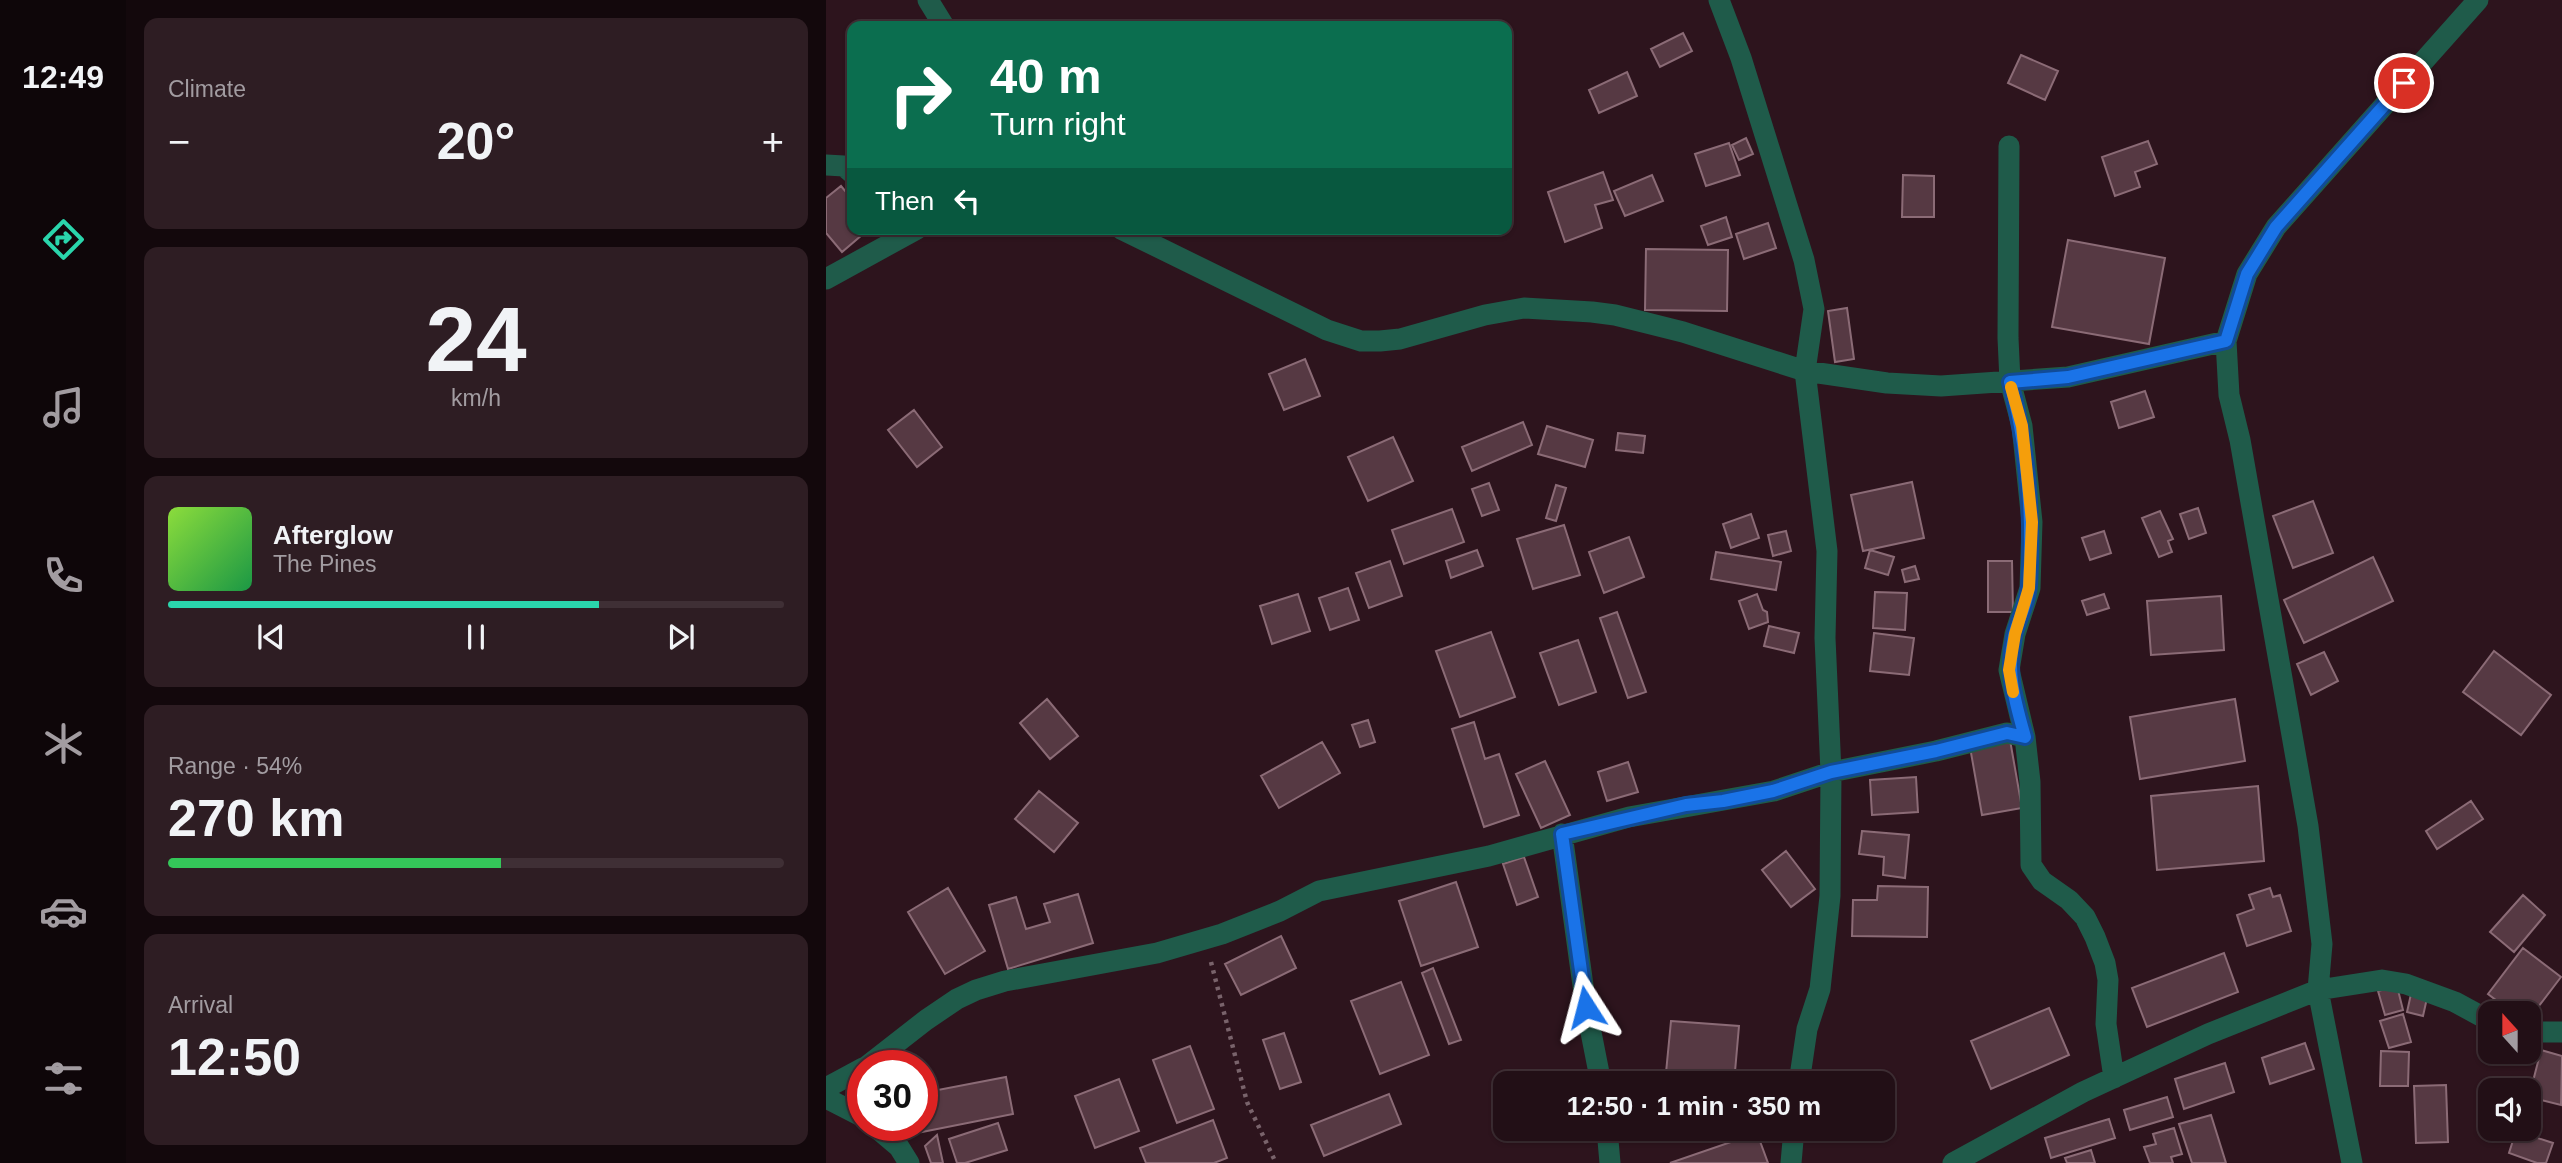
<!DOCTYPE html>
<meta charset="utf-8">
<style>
body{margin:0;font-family:Arial,sans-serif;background:#2e1d23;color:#f1f3f6;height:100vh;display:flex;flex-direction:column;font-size:26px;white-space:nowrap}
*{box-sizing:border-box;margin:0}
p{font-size:23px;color:#a29ca1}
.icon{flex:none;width:38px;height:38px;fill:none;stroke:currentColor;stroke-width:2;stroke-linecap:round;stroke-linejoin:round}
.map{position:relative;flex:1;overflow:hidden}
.panel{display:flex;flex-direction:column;gap:18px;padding:18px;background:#13080c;width:700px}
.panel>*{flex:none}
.banner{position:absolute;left:21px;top:21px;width:665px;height:214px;border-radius:14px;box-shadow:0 2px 5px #0004,0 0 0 2px #3f2f35;background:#0b6e4f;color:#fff;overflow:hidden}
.needle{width:46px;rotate:339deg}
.fabs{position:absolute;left:1652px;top:1001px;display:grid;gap:14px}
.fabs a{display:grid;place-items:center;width:63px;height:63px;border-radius:14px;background:#220f16;box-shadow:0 2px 5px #0004,0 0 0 2px #3f2f35;font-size:35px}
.speed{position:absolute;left:21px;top:1050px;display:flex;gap:14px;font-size:35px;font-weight:700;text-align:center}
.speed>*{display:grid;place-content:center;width:91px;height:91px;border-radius:50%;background:#220f16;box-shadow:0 2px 5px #0004,0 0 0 2px #3f2f35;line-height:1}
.speed .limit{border:10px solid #d22;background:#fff;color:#111}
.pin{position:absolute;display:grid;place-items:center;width:60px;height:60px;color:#fff;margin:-30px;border:4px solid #fff;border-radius:50%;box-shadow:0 2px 7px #0007}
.me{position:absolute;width:77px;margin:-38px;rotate:351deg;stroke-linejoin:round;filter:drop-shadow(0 0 5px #0008)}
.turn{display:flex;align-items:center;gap:24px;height:147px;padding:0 28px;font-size:32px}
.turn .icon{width:91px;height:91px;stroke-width:2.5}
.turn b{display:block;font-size:49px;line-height:60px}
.then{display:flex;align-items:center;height:66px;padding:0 28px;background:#0003;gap:14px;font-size:26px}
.big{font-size:52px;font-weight:700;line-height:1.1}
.panel .card{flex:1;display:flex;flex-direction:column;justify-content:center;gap:10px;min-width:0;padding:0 24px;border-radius:14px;background:#2e1d23}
.panel .dial{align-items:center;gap:0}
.dial b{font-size:91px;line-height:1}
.song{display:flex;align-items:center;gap:21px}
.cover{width:84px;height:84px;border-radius:10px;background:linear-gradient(135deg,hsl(90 70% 55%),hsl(140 70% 35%))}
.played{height:7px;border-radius:4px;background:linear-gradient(90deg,#2ad5ac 70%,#3f2f35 70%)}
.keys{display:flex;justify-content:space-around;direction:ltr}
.heat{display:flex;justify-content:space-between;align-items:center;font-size:38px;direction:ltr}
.charge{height:10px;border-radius:5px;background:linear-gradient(90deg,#34c759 54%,#3f2f35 0)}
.trip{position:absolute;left:667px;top:1071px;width:402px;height:70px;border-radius:14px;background:#220f16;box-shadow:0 2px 5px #0004,0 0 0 2px #3f2f35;font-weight:700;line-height:70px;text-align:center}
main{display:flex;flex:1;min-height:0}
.dock{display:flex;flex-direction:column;width:126px;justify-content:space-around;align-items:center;background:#0e0609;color:#a29ca1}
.dock .icon{width:49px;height:49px}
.dock .active{color:#2ad5ac}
.dock b{font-size:32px;color:#f1f3f6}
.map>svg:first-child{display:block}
.building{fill:#563943;stroke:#8b6b76;stroke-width:2}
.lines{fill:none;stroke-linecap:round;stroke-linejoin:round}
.path{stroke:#79636b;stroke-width:4.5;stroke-dasharray:3.5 5;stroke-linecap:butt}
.street{stroke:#1f5b4a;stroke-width:21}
.route-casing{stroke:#114b97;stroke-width:18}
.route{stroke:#1a73e8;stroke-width:12}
.slow{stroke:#f59e0b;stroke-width:12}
</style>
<main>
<nav class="dock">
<b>12:49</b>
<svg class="icon active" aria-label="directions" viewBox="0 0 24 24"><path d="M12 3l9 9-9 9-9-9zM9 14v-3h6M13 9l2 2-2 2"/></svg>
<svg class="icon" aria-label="music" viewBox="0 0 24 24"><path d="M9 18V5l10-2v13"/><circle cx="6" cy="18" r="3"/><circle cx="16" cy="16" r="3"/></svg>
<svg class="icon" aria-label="phone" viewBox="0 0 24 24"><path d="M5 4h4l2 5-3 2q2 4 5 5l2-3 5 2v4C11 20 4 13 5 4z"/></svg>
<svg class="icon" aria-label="climate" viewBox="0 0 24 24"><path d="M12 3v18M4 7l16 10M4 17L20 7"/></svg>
<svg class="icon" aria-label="car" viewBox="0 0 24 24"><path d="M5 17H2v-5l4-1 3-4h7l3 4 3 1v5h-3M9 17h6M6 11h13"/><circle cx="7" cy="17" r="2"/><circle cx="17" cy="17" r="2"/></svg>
<svg class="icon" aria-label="filters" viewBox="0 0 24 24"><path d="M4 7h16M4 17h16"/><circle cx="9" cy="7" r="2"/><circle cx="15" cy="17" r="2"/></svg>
</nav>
<section class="panel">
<div class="card"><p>Climate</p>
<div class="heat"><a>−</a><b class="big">20°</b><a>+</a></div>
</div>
<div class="card dial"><b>24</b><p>km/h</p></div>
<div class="card">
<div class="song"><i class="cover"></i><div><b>Afterglow</b><p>The Pines</p></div></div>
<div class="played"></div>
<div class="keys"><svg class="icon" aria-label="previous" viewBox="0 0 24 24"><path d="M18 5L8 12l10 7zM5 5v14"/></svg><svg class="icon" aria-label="pause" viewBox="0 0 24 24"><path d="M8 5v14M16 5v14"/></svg><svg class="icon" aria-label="next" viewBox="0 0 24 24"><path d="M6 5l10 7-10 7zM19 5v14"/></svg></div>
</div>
<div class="card"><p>Range · 54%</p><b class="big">270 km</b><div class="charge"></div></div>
<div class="card"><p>Arrival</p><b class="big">12:50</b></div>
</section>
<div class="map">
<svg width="1736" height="1163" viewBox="0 0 1736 1163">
<rect width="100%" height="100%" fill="#2d141d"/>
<!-- building -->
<path class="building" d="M857 33 866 51 834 67 825 49Z
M1195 55 1232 71 1219 100 1182 83Z
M801 72 811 96 773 113 763 90Z
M920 138 927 154 913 160 906 145Z
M1322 141 1331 164 1309 172 1314 187 1289 196 1276 157Z
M903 143 914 175 880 186 869 154Z
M777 172 787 200 769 205 776 228 739 242 722 192Z
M826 175 837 201 799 216 788 191Z
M1077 175 1108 176V217H1076Z
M15 186 26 199V229H43L16 252 0 233V198Z
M900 217 906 237 882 245 875 226Z
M942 223 950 248 918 259 910 234Z
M1242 240 1339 258 1323 344 1226 327Z
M820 249 902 250 901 311 819 310Z
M1021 308 1028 359 1009 362 1002 311Z
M479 359 494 396 458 410 443 374Z
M1319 391 1328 417 1293 428 1285 402Z
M88 410 116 447 91 467 62 430Z
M697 422 706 445 646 471 636 447Z
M721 426 767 440 759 467 712 454Z
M792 433 819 436 817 453 790 450Z
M567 437 587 481 542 501 522 457Z
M1086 482 1098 538 1037 551 1025 495Z
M663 483 673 510 656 516 646 489Z
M730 485 740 488 730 521 720 518Z
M1487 501 1507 553 1467 568 1447 516Z
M1372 508 1380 533 1363 539 1354 514Z
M626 509 638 542 578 564 566 530Z
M1334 511 1347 539 1342 541 1346 552 1333 557 1316 518Z
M925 514 933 538 905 548 897 524Z
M738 525 754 575 707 589 691 539Z
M960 531 965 551 947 556 942 535Z
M1278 531 1285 553 1264 560 1256 538Z
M803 537 818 577 778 593 763 552Z
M651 550 657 566 625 578 620 561Z
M1044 550 1068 557 1062 575 1039 568Z
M890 552 955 562 950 590 885 579Z
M1547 557 1567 601 1478 643 1458 600Z
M564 561 576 596 543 608 530 573Z
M1162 561H1186L1187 612H1162Z
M1089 566 1093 579 1079 582 1076 570Z
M522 588 533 620 504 630 493 598Z
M1049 592 1081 593 1079 630 1047 628Z
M472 594 484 631 446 644 434 606Z
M931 594 937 610 941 612 942 622 923 629 913 601Z
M1278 594 1283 608 1261 615 1256 601Z
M1395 596 1398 650 1325 655 1321 601Z
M791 612 820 692 802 698 774 618Z
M943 626 973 633 968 653 938 646Z
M665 632 689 697 634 717 610 651Z
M1048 633 1088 638 1083 675 1044 671Z
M752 640 770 692 733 705 714 653Z
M1668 651 1725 695 1695 735 1637 692Z
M1498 652 1512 681 1485 695 1471 664Z
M221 699 252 736 224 759 194 723Z
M1409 699 1419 761 1314 779 1304 717Z
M542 720 549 742 534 747 526 725Z
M648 722 659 759 673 754 693 815 658 827 626 729Z
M1184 740 1196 808 1156 815 1144 747Z
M496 742 514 773 453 808 435 776Z
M719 761 744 815 715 828 690 774Z
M802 762 812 792 781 801 772 772Z
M1090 777 1092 812 1046 815 1044 780Z
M1432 786 1438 861 1331 870 1325 796Z
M213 791 252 823 228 852 189 819Z
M1645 801 1657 819 1611 849 1600 831Z
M1036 831 1083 835 1079 878 1057 875 1058 857 1033 854Z
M960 851 989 889 965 907 936 870Z
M698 857 712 897 691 905 677 864Z
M630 882 652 947 595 966 573 901Z
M1052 886 1102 887 1101 937 1026 936 1027 900H1051Z
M122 888 159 951 119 974 82 912Z
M1444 888 1447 897 1454 895 1465 931 1421 946 1411 915 1428 909 1423 895Z
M252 894 267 943 182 969 163 905 190 897 200 929 224 922 218 904Z
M1697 895 1719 915 1688 952 1664 932Z
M455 936 470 968 415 995 399 964Z
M1697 948 1735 977 1703 1019V1013H1687L1662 994Z
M1398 953 1412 992 1321 1027 1306 988Z
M607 968 635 1040 623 1044 596 973Z
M575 982 603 1055 554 1074 525 1001Z
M1571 986 1577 1010 1559 1015 1552 991Z
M1585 994 1601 998 1597 1016 1581 1012Z
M1223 1008 1243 1055 1165 1089 1145 1041Z
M1577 1014 1585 1042 1563 1048 1554 1021Z
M845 1021 913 1026 908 1083H839Z
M458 1033 475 1082 454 1089 437 1040Z
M1479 1043 1488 1069 1444 1084 1436 1058Z
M364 1046 388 1109 351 1123 327 1060Z
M1715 1050 1736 1056 1735 1105 1703 1097Z
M1555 1051 1583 1052 1582 1086H1554Z
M1399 1063 1408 1092 1358 1109 1349 1079Z
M180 1077 187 1114 96 1132V1093Z
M293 1079 313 1131 269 1148 249 1096Z
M1620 1085 1622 1142 1590 1143 1588 1086Z
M563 1094 575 1124 498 1156 485 1125Z
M1341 1097 1347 1117 1304 1130 1298 1110Z
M1385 1115 1400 1163H1366L1353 1124Z
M1283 1119 1289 1138 1225 1158 1219 1138Z
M387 1120 401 1158 388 1163H320L314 1148Z
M172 1123 181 1150 139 1163H131L123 1139Z
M1348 1128 1356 1154 1345 1157 1347 1163H1324L1318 1147 1330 1144 1327 1134Z
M990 1129H1026L995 1141Z
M1690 1131 1727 1143 1720 1163H1711L1683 1153Z
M931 1133 942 1163H844Z
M111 1135 117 1163H105L99 1146Z
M1265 1150 1269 1163H1241L1239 1158Z"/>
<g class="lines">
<!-- path -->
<path class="path" d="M385 962 421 1102 450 1163"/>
<!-- street -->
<path class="street" d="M102 0 118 26
M893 0 915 58 978 260 988 309 979 371 1001 551 999 638 1005 772 1004 896 994 989 981 1029 973 1083
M1183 146 1182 338 1184 381 1196 426 1206 522 1204 588 1189 634 1183 670 1199 737 1204 782 1205 865 1216 881 1243 900 1259 917 1269 937 1279 963 1282 980 1280 1024 1288 1078
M0 165 18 166 26 173
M295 229 501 330 535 341H554L574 339 659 315 698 308 766 312 789 315 857 332 979 371 1061 383 1115 386 1242 377 1400 341
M0 279 91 229
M736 834 760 1007 775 1083
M1703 1032H1736
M41 1066 100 1020 131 999 150 990 179 981 331 953 396 934 454 911 493 891 663 856 803 817 948 791 1005 772 1110 751 1181 733 1199 737
M0 1088 37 1068
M0 1098 37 1117
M47 1125 73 1147 83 1163
M781 1129 784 1163
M965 1163 968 1129
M1127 1163 1257 1092 1382 1034 1492 990 1556 980 1580 984 1629 1002 1664 1021
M1526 1163 1492 990 1496 944 1482 826 1414 440 1403 395 1400 341 1421 274 1450 227 1652 0"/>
</g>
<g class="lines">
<defs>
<path id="route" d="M760 1007 736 834 860 805 897 801 947 791 1005 772 1110 751 1181 733 1199 737C1189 701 1180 673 1188 636 1192 619 1202 603 1203 585 1207 515 1202 449 1184 382L1242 377 1400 341 1421 274 1450 227 1578 83"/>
</defs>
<!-- route casing -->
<use href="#route" class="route-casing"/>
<!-- route -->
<use href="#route" class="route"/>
<!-- slow -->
<path class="slow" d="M1185 387 1196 426 1206 522 1203 588 1189 634 1183 670 1187 692"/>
</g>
</svg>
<div class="fabs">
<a><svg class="needle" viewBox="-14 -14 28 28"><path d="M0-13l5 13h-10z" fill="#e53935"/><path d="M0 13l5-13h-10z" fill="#a29ca1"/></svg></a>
<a><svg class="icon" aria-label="sound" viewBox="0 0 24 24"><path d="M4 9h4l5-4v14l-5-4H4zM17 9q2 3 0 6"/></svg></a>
</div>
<div class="speed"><div class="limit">30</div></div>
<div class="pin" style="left:1578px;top:83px;background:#d93025"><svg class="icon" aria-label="arrive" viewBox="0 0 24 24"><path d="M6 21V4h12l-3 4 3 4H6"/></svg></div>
<svg class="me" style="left:760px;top:1007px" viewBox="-20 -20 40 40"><path d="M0-17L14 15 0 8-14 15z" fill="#1a73e8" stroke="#fff" stroke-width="4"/></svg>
<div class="trip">12:50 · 1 min · 350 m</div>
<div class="banner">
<div class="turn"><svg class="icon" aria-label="right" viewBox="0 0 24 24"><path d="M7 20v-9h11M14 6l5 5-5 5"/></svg><div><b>40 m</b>Turn right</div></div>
<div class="then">Then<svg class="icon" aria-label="left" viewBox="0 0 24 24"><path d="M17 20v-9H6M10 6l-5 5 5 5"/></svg></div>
</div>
</div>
</main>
